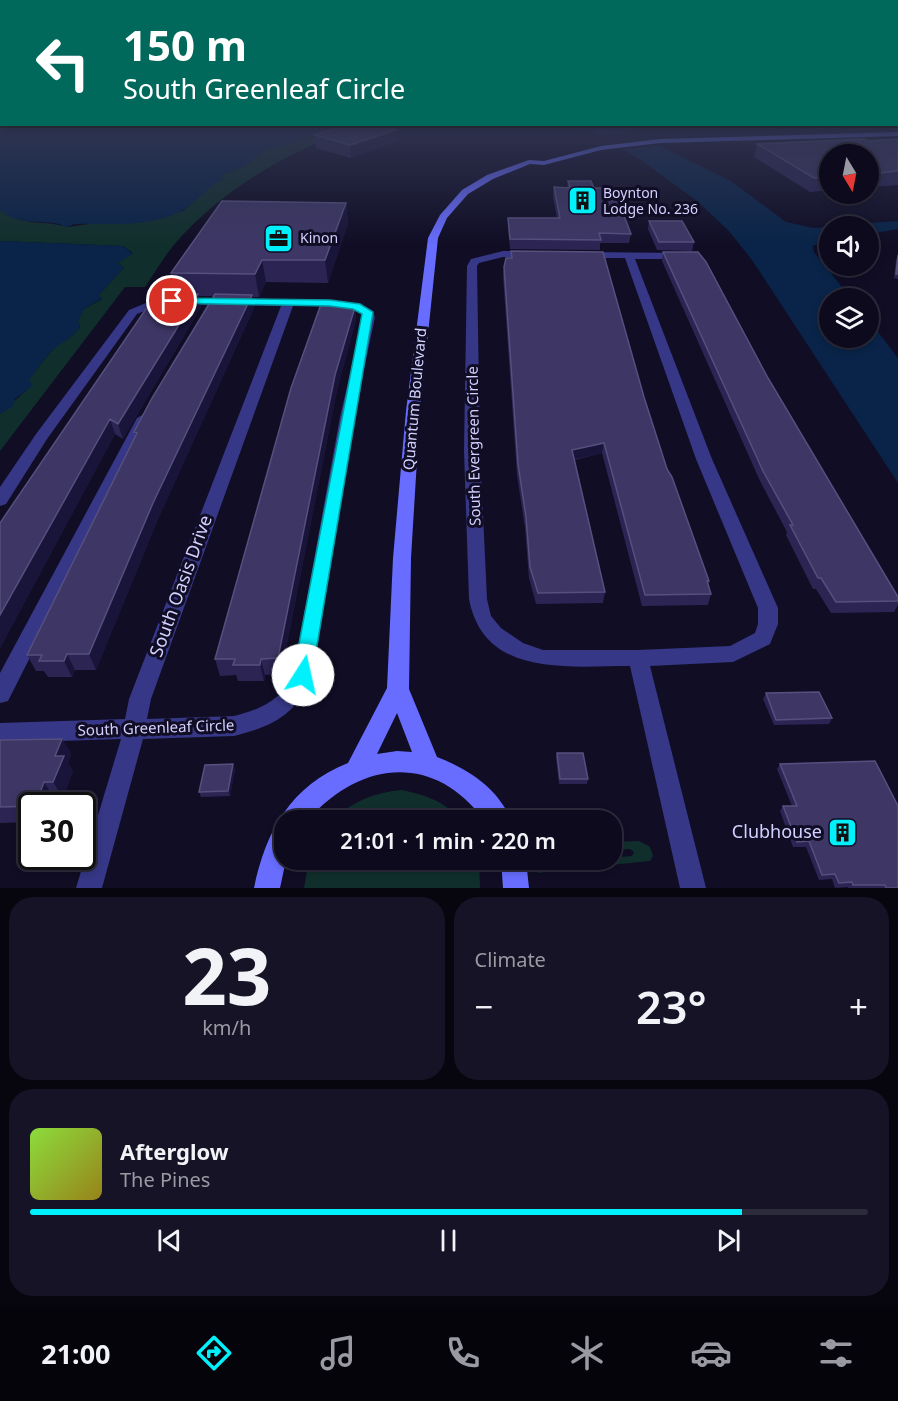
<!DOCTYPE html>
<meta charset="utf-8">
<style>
body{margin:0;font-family:"Noto Sans",sans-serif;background:#151325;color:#f1f3f6;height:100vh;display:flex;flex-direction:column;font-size:22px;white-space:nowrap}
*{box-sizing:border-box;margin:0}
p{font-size:20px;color:#9a9aa3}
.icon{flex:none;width:33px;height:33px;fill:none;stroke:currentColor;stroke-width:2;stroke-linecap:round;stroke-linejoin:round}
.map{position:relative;height:888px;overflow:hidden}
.panel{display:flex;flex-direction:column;gap:9px;padding:9px;background:#07060f;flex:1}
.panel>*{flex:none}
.top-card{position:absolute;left:0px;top:0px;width:898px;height:126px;box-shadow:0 3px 9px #0003,0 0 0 2px #2c2b3b;background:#00695c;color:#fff;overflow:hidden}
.needle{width:39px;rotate:170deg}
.buttons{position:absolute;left:819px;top:144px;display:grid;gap:12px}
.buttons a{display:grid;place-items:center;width:60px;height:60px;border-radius:50%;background:#0c0a1c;box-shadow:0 3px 9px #0003,0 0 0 2px #2c2b3b;font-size:30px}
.speed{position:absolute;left:18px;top:792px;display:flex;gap:12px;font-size:30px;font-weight:700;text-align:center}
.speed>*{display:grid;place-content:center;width:78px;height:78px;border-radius:50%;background:#0c0a1c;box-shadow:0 3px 9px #0003,0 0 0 2px #2c2b3b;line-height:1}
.speed .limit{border:3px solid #111;border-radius:9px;background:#fff;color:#111}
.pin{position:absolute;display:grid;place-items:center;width:51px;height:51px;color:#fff;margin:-26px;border:3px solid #fff;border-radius:50%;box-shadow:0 2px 6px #0007}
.me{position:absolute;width:66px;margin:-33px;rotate:10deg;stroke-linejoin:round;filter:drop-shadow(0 0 4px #0008)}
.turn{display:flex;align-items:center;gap:21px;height:126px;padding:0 24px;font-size:27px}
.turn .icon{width:78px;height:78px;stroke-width:2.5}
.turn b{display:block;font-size:42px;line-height:51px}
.big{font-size:45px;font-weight:600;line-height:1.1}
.panel .tile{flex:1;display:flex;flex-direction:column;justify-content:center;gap:9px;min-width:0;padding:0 21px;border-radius:24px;background:#151325}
.panel .dial{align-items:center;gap:0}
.dial b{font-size:78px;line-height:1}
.song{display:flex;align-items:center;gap:18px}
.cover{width:72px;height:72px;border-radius:9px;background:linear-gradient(135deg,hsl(90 70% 55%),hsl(50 70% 35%))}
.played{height:6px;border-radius:3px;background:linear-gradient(90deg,#00f1fc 85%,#2c2b3b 85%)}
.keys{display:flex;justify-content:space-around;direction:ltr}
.heat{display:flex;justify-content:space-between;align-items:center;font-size:33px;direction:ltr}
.panel .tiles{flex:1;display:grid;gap:9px;grid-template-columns:1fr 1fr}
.tile:last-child{grid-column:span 2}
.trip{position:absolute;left:274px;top:810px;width:348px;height:60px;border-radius:24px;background:#0c0a1c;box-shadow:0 3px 9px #0003,0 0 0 2px #2c2b3b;font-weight:600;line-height:60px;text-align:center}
.menu{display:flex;height:96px;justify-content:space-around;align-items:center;background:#05040b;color:#9a9aa3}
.menu .icon{width:42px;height:42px}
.menu .current{color:#00f1fc}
.menu b{font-size:27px;color:#f1f3f6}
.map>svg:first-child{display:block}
.green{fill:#102f2c}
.water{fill:#092448}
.pier{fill:#100d25}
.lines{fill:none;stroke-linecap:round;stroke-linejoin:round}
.street{fill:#363786;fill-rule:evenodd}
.secondary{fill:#686dff;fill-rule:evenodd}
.wall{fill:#2c2554}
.shaded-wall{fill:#191439}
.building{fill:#3e3766;stroke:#55507e;stroke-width:1.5}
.route{fill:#00f1fc;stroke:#009da4;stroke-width:1.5}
.labels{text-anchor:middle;stroke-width:6;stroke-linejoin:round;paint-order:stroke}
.far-poi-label{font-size:14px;fill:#d3d1ff;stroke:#100d25;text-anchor:start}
.street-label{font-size:15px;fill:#d3d1ff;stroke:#100d25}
.near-street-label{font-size:18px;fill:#d3d1ff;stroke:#100d25}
.near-poi-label{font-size:18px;fill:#d3d1ff;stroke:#100d25;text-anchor:end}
</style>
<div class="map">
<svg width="898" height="888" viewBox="0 0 898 888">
<rect width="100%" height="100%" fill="#100d25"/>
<!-- green -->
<path class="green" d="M339 125H358C291 152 229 184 180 238 166 253 156 271 145 287H125L0 451V414L32 385 28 380C37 370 49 352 58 345 68 339 73 336 80 327L78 321 84 309 102 299 99 295 124 267 117 263 133 253 123 246 0 241V209C18 227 47 220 67 227L183 211 216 181 224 178 219 177 221 175 246 165 267 149 283 146Z
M402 790C425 795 445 801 460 820H332C354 801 373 793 402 790Z
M639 841 650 847 653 856 650 861 600 866 592 862 591 860 632 856 634 852 630 849 612 850V842Z
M309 860H479L480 888H304Z
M532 860H578V866L539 873 534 870Z"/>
<!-- water -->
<path class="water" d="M0 121 2 124 339 125 283 146 267 149 246 165 221 175 220 177H226C208 185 198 202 181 211 150 228 108 223 74 224L67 227C61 226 62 224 55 223 35 221 17 224 0 210Z
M581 125H626L662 147 731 181 786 222 813 228 829 227V240L813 246 814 252 851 298H830V338H868L869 320 898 358V483L752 260 728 230 697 201 638 158Z
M898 221V229L869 234 868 226H831Z
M0 241 123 246 133 254 117 263 124 267 99 295 102 298 84 309 78 321 80 327C73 336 68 339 59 345 48 352 37 370 29 380L33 385 15 399 13 406 0 414Z"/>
<!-- pier -->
<path class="pier" d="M641 131 665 145 619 150 595 136Z"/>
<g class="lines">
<!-- street -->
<path class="street" d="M503 251H532L537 254 532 257H503L479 263 477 266 480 450 487 599 491 616 501 628 523 643 543 650H638L730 646 755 633 758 624V608L696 459 625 258H586L581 255 586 252 682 253 687 256 682 259H635L712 459 778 608V624L770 644 733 662 650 666 706 888H680L630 666C568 666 484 678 469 599L464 450 467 266 471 259Z
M172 298 330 300 356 303 372 310 375 317 354 417 313 675C297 714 274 726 234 736L143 739 102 888H76L121 739 0 743V723L125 719 129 699 281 306 172 304 157 306 137 314 47 439 6 504 0 506V487L36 434 129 310 151 301ZM293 306H330L353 309 362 314 363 317 340 417 293 675C282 700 259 710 234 716L147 719 151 699Z
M144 414 151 418 8 701 0 703V673L137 418Z"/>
<!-- secondary -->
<path class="secondary" d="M898 132V136L660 143 601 150 544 165 530 164 493 179 468 194 447 218 438 238 420 411 411 558 409 689 437 757C468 769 498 788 511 820H484C434 753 361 760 308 820H285L286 860 280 888H254C266 830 291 786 348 763L387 688 393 558 406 411 428 238 440 215 462 190 487 175 529 160 544 161 601 146 660 139ZM397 713 412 752 397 751 377 754Z
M501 860H526L529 888H503Z"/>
</g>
<!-- wall -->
<path class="wall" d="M396 130V142L351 158 316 148 315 135Z
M898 139V185L868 187V154H830V190L810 192 754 157 757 144 868 141Z
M568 181 594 188 613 197 631 234 629 243H600V250L510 249 508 227V218H557L553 196 554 187 567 188Z
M346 203 348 223 328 283 266 282 259 297H252L254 308 158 519 96 670H75L72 677H48L44 671H36L27 655 136 436 134 432 213 296H198L201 307 123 439 115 434 0 648V523L159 303 176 295 171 273Z
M649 221 694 242 692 251 657 250 648 229Z
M511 251 644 397 667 469 709 581 708 586 711 594 708 605 642 606 602 453 575 460 605 592 603 603 536 604 529 578 525 528 517 475 503 276 504 267 511 258Z
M663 252 768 378 898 597V605L894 612 831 613 816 589H813L786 535 787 532 760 481 662 261Z
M898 255V279L894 278 896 260Z
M348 306 355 307 356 320 337 390 281 674 265 675 264 681H238L236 675 220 676 215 659Z
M766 693 832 718 829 724 774 725 763 699Z
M62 739 71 754 68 763 73 771 63 798H54L32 806V822L0 823V740Z
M557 753 588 779 587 784H559L556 758Z
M233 764 235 770 230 796 201 797 199 792Z
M780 764 898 888H848V887L835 888 832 879 819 880 806 847H793L780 811 783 806H792L777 769Z"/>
<!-- shaded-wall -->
<path class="shaded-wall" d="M396 130V142L351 158 350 145Z
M346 203 348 223 328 283 325 260Z
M262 260 266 282 259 297 255 274Z
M198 294 201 307 123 439 118 424Z
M252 295 254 308 158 519 96 670 89 654 153 503Z
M355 307 356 320 337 390 281 674 278 658 335 375Z
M110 419 115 434 0 648V615Z
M604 443 602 453 571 460 572 450Z
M67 654 75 670 72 677 64 661Z
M261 659 265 675 264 681 260 665Z
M62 739 71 754 68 763 73 771 63 798 53 782 55 756Z
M233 764 235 770 230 796 228 791Z
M44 782 54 798 51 806H35Z"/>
<!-- building -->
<path class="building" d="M348 124H376L396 130 350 145 315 135Z
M864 139 868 141 898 139V171L868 174V154H830V177L814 178 757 144Z
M568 181H591L594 188H610L613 197H617L631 234 599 233 601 240 510 239 508 218H560L554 187 570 188Z
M222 201 346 203 325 260H262L255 274 171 273Z
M649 221H682L694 242H659Z
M511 251 603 252 644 397 667 469 672 477 709 581H707L711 594 645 595 604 443 572 450 605 592 538 593 530 567 526 517 518 464 504 267 506 258H512Z
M663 252H698L706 262 768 378 898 597V601L836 602 821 578H818L790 525H793L763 471Z
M898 255V274H896Z
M198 294 118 424 110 419 0 615V523L150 303H159L165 295Z
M215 294 252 295 153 503 89 654H67L64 661H39L42 655H27L137 433 134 432 152 398Z
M321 304H347V306L355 307 335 375 278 658 261 659 260 665H233L235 659H215L291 388Z
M819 692 832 718 776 720 766 693Z
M62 739 55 756H64L53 782H44L35 806 0 807V740Z
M557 753H583L588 779H560Z
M875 761 898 806V888H886L885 885H853L852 882 839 883 835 874 822 875 809 841 797 842 783 806H797L780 764Z
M233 764 228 791 199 792 205 765Z"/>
<!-- sky -->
<linearGradient id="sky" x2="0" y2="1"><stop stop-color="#090714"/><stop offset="0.49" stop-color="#313551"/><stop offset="1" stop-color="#313551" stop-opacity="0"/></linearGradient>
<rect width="898" height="245" fill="url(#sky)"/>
<!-- route -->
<path class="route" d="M172 298 330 300 360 304 373 312 312 675 310 681 303 683 296 681 293 675 362 314 353 309 330 306 168 303V299Z"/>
<!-- icons -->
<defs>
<symbol id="building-square" viewBox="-11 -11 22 22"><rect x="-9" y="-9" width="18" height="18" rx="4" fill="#00f1fc" stroke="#100d25"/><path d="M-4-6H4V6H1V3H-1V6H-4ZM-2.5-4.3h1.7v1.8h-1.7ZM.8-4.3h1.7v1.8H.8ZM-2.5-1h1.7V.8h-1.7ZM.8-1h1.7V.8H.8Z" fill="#111"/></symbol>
<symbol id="office-square" viewBox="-11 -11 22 22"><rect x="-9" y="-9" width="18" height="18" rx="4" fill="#00f1fc" stroke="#100d25"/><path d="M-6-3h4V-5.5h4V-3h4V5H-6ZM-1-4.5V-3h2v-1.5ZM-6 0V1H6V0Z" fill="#111"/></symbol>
</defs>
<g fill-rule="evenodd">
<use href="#building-square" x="566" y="184" width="33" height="33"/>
<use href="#office-square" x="262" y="222" width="33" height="33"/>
<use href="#building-square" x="826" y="816" width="33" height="33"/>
</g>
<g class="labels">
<!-- far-poi labels -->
<g class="far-poi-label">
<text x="603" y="198">Boynton<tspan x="603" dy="16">Lodge No. 236</tspan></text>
<text x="300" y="243">Kinon</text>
</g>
<!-- street labels -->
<g class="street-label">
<text transform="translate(415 399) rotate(-85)" y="5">Quantum Boulevard</text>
<text transform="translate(474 446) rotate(-91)" y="5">South Evergreen Circle</text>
<text transform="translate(156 728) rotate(-2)" y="5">South Greenleaf Circle</text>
</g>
<!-- near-street labels -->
<g class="near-street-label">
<text transform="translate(181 586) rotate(-70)" y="6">South Oasis Drive</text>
</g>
<!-- near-poi labels -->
<g class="near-poi-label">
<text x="822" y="838">Clubhouse</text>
</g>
</g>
</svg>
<div class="buttons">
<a><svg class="needle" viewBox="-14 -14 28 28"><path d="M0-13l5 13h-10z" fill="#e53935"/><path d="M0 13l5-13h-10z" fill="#9a9aa3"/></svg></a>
<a><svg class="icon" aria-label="sound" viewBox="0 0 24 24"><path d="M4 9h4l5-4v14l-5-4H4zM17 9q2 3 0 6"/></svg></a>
<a><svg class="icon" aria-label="layers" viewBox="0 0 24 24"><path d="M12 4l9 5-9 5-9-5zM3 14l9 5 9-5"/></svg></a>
</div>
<div class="speed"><div class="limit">30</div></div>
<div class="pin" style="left:172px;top:301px;background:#d93025"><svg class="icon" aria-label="arrive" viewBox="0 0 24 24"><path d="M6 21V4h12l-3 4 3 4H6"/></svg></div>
<svg class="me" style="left:303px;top:675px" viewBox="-20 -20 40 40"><circle r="19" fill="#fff"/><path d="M0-13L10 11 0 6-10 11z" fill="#00f1fc"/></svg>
<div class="trip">21:01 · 1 min · 220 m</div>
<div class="top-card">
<div class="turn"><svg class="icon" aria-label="left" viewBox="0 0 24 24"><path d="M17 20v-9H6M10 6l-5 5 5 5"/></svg><div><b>150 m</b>South Greenleaf Circle</div></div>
</div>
</div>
<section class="panel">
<div class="tiles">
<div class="tile dial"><b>23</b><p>km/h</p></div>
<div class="tile"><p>Climate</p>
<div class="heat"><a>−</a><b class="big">23°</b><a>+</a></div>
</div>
<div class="tile">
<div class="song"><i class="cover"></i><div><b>Afterglow</b><p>The Pines</p></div></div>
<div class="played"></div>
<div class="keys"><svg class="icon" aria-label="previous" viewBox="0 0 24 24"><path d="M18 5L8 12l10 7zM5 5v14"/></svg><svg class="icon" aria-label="pause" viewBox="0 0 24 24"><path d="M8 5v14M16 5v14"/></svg><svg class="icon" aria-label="next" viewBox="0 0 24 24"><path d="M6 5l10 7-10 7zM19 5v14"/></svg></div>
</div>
</div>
</section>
<nav class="menu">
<b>21:00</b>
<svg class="icon current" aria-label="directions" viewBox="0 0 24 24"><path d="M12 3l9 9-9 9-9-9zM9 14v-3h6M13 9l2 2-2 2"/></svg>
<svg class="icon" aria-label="music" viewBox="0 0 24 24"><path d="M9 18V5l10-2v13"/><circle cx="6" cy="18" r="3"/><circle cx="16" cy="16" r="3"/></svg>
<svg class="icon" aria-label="phone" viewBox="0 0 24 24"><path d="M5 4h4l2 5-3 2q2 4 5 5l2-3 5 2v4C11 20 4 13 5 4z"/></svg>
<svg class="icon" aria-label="climate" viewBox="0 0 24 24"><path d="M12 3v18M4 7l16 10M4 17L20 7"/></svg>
<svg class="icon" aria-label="car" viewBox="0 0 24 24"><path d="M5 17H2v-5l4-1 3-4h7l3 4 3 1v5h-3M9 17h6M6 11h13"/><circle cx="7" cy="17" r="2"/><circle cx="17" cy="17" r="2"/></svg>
<svg class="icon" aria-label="filters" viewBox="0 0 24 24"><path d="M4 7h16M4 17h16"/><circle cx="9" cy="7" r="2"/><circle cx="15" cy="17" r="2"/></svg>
</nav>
